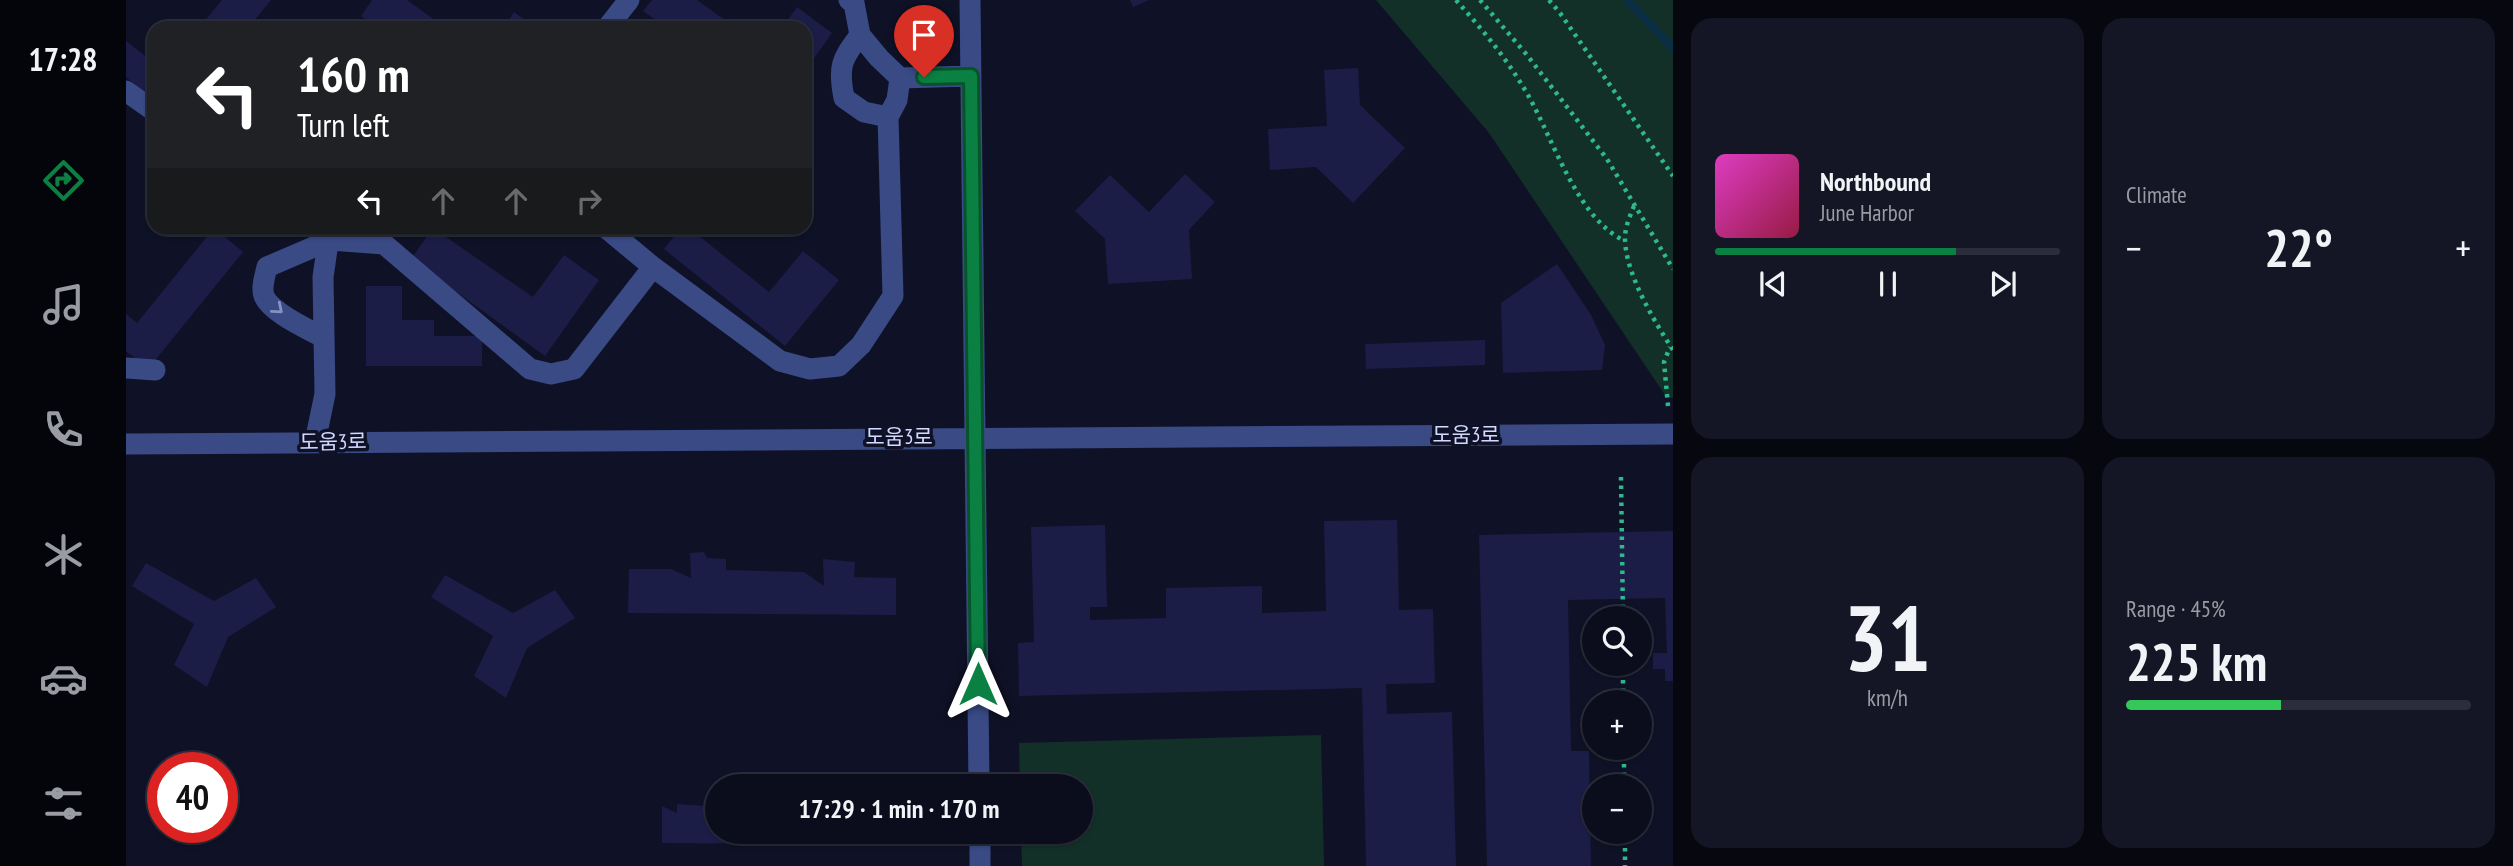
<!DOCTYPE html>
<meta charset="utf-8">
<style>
body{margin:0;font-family:"PT Sans Narrow","Noto Sans KR",sans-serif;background:#141625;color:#f1f3f6;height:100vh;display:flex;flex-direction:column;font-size:26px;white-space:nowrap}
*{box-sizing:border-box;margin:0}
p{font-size:23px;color:#9a9ca3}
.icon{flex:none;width:38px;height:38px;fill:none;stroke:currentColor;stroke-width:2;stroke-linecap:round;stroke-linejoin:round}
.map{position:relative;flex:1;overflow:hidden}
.sheet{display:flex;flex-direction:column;gap:18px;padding:18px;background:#06070f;width:840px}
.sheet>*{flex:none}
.banner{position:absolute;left:21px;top:21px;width:665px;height:214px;border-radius:21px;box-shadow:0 2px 5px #0004,0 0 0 2px #2b2d3b;background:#202124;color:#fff;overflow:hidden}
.fabs{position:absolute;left:1456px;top:606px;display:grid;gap:14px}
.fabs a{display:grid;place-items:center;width:70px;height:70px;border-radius:50%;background:#0b0d1c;box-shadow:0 2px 5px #0004,0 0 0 2px #2b2d3b;font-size:35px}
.speed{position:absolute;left:21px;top:752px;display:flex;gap:14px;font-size:35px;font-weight:700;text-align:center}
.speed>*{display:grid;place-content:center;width:91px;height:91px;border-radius:50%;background:#0b0d1c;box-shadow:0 2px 5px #0004,0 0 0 2px #2b2d3b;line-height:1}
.speed .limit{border:10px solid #d22;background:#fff;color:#111}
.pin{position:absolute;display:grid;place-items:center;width:60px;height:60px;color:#fff;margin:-72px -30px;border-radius:50% 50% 50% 0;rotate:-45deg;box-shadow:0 0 7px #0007}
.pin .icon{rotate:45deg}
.me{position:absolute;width:77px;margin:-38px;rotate:0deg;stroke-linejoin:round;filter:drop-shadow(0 0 5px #0008)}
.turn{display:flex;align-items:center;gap:24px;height:147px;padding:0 35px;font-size:32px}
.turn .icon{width:91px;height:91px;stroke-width:2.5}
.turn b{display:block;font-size:49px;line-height:60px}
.lanes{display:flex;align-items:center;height:66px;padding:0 35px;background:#0003;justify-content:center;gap:35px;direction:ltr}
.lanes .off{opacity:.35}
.big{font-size:52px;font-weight:800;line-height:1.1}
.sheet .widget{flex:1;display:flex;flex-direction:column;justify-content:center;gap:10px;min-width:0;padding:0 24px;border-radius:21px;background:#141625}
.sheet .dial{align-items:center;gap:0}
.dial b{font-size:91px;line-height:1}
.song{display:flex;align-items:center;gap:21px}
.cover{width:84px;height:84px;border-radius:10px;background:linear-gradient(135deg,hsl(310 70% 55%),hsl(340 70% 35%))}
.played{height:7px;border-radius:4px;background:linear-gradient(90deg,#0b8043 70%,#2b2d3b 70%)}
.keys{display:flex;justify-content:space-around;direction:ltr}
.heat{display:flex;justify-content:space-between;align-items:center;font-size:38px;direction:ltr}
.charge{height:10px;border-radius:5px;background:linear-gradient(90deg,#34c759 45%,#2b2d3b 0)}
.sheet .tiles{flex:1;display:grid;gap:18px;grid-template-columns:repeat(2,1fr)}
.trip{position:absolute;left:579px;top:774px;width:388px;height:70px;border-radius:35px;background:#0b0d1c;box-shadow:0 2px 5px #0004,0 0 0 2px #2b2d3b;font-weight:800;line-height:70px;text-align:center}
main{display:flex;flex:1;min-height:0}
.menu{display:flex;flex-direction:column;width:126px;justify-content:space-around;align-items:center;background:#04050b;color:#9a9ca3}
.menu .icon{width:49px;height:49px}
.menu .current{color:#0b8043}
.menu b{font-size:32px;color:#f1f3f6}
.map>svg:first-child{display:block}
.green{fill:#123027}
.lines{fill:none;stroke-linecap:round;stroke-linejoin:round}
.stream{stroke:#0a2e44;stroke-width:8}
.building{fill:#1b1d47}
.path{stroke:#2eb88c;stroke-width:4.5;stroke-dasharray:3.5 5;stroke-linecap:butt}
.minor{stroke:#394a85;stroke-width:21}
.oneway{stroke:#8692c2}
.route-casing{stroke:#07532c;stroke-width:18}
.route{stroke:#0b8043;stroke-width:12}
.labels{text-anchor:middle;stroke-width:7;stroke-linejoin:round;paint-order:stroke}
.street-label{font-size:21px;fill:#d3daff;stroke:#0f1126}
</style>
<main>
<nav class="menu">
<b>17:28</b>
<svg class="icon current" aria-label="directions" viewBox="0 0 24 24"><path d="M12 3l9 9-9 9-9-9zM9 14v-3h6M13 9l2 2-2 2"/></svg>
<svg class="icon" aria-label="music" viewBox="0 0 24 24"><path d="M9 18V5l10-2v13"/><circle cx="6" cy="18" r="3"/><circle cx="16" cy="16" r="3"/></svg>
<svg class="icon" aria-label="phone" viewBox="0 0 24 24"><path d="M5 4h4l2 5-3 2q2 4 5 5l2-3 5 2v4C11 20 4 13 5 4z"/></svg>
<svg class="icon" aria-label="climate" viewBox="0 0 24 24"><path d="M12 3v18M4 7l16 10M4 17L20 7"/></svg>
<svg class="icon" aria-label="car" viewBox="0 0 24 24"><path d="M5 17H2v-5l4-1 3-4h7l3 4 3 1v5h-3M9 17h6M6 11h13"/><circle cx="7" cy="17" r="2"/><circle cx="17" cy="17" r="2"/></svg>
<svg class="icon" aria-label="filters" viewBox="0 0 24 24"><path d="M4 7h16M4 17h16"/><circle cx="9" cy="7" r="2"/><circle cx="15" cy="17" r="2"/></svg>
</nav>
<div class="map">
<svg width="1547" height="866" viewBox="0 0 1547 866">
<rect width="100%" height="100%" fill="#0f1126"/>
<!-- green -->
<path class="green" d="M1250 0H1547V398H1541L1363 133Z
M1195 735 1198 866H896L895 831H956V786H894L893 743Z"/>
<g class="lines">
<!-- stream -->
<path class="stream" d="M1501 0 1547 48"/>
</g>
<!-- building -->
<path class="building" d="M96 0H145L122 28H73Z
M246 0H281L320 28H251L235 16Z
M526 0H571L610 28H541L517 11Z
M1004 0H1023L1007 7Z
M671 7 706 33 679 71V28H656Z
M388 12 410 28H377Z
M0 41 28 63V100L0 77Z
M1232 68 1234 105 1279 148 1227 203 1190 167 1144 170 1142 129 1201 126 1198 70Z
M1059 174 1089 202 1063 230 1066 279 982 284 979 239 949 211 984 175 1023 212Z
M88 228 117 252 22 369 0 351V314L11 323Z
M307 228 407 297 438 255 473 280 419 356 285 259Z
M555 228H563L643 292 677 251 713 280 659 346 538 249Z
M1431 264 1465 315 1479 345 1476 370 1377 373 1375 303Z
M240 286H276V320H308V336H356V366H240Z
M1359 340V365L1240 369 1239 344Z
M1271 520 1273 610 1307 609 1309 683 1260 684 1261 714 1326 712 1330 866H1240L1236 688 893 696 892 643 908 642 905 527 979 525 981 607H964V620L1040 618V588L1136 586V613L1200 611 1198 521Z
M1547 531V681H1539V669H1527V653H1541L1539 598 1442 600 1445 751H1463L1465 866H1361L1353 535Z
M578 552 581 558 600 559V570L678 572 698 586 697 559 729 562 728 577 770 578V615L502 613 503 569H545L565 578 564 553Z
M20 563 88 601 130 578 150 607 102 637 81 687 48 665 68 624 6 586Z
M319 575 387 613 429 590 449 618 401 648 380 698 348 676 367 636 305 597Z
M551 804 578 806 584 817H592V831H784V845L536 843V806L551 813Z"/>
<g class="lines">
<!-- path -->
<path class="path" d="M1330 0C1354 27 1377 54 1396 85 1426 132 1448 217 1499 241
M1354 0 1401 55 1481 159 1547 269
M1423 0 1434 13 1547 176
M1508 206C1504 216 1499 227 1499 238 1499 273 1528 321 1547 350
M1542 406 1538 362 1544 347
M1495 477 1497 618
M1497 663V702
M1498 747V786
M1499 831V866"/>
<!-- minor -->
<path class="minor" d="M723 0 728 3 734 35 753 58 774 78 845 76
M844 0 853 786
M481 28 503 0
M734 35C715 60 712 67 718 98L738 112 762 117 771 100 774 78
M0 91 28 111
M480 228 527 267 654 361 684 369 713 366 735 345 767 296 762 117
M198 338C182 329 145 313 138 296 135 287 139 276 141 267L204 240 258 244 404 369 425 374 448 369 527 267
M0 368 29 370
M189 442 199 394 197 277 204 229
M0 444 1547 434
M854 831V866"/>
</g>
<!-- one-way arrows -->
<defs><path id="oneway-chevron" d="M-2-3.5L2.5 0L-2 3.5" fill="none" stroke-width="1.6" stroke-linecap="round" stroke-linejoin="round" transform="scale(1.75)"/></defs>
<use class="oneway" href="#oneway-chevron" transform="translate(152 309) rotate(40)"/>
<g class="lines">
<defs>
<path id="route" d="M798 77 845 76 852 684"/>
</defs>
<!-- route casing -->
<use href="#route" class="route-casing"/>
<!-- route -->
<use href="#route" class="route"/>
</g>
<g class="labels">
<!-- street labels -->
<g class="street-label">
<text x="1340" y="442">도움3로</text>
<text x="773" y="444">도움3로</text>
<text transform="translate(207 442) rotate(-1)" y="7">도움3로</text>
</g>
</g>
</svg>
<div class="fabs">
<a><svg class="icon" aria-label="search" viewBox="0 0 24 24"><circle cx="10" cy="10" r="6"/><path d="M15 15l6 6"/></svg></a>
<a>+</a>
<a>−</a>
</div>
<div class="speed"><div class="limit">40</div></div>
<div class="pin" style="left:798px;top:77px;background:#d93025"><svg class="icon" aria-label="arrive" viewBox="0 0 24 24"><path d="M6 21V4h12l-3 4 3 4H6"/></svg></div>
<svg class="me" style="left:852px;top:684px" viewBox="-20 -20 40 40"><path d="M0-17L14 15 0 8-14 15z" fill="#0b8043" stroke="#fff" stroke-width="4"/></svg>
<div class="trip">17:29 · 1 min · 170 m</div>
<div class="banner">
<div class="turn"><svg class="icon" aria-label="left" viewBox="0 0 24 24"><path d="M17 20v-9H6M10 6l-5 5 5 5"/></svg><div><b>160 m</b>Turn left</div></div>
<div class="lanes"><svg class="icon" aria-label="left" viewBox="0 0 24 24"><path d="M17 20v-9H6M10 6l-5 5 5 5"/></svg><svg class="icon off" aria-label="ahead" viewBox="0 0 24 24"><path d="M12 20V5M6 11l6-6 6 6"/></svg><svg class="icon off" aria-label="ahead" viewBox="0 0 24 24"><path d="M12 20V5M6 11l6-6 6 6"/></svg><svg class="icon off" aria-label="right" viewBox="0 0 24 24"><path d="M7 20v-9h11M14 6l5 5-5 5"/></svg></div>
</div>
</div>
<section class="sheet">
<div class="tiles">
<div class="widget">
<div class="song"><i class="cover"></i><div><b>Northbound</b><p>June Harbor</p></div></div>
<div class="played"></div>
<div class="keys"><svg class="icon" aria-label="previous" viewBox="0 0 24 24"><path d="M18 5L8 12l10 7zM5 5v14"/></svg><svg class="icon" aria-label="pause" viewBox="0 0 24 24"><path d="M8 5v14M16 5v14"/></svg><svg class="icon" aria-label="next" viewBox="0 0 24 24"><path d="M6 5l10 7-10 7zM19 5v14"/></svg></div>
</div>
<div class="widget"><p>Climate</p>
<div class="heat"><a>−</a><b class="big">22°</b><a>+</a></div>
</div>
<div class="widget dial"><b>31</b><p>km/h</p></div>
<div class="widget"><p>Range · 45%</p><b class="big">225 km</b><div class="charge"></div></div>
</div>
</section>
</main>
